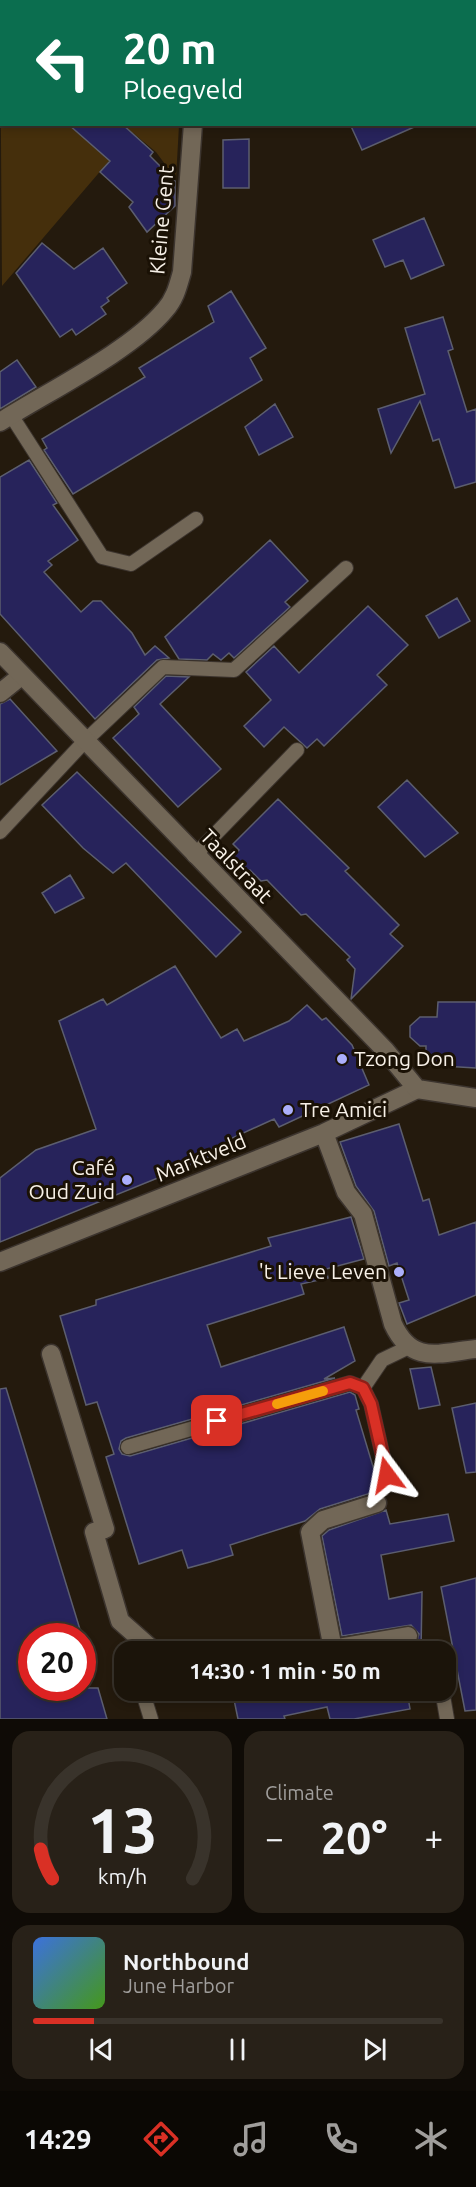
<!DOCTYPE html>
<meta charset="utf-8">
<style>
body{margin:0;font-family:Ubuntu,sans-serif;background:#282118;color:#f1f3f6;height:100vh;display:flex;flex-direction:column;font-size:22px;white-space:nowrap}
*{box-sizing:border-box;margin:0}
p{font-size:20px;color:#a09e9c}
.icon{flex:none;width:33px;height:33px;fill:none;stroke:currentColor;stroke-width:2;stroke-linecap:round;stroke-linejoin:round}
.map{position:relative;height:1719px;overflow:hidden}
.sheet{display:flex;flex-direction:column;gap:12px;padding:12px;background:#0f0b06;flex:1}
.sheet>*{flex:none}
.hud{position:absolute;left:0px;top:0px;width:477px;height:126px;box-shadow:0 3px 9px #0003,0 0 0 2px #39332b;background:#0b6e4f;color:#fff;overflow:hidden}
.speed{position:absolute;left:18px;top:1623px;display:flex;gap:12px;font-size:30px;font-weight:700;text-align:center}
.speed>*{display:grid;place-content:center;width:78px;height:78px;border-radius:50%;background:#1b140a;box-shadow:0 3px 9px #0003,0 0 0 2px #39332b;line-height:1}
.speed .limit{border:9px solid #d22;background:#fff;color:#111}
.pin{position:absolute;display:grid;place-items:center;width:51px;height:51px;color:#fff;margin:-26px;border-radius:12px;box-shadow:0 3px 9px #0006}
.me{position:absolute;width:66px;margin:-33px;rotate:347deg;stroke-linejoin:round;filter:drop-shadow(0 0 4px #0008)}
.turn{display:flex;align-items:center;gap:21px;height:126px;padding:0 24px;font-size:27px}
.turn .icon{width:78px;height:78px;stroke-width:2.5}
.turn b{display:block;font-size:42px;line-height:51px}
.big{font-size:45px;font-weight:700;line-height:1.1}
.sheet .tile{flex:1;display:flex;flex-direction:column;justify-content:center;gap:9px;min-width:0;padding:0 21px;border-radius:18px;background:#282118}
.sheet .dial{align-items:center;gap:0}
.dial svg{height:156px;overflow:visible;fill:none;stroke:#39332b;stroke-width:7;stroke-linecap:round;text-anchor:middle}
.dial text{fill:#f1f3f6;stroke:none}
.song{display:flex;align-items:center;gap:18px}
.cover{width:72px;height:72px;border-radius:9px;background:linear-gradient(135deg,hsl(220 70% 55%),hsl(100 70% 35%))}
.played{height:6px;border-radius:3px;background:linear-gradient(90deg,#d93025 15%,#39332b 15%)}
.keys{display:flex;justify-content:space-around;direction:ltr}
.heat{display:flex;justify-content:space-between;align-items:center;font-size:33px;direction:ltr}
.sheet .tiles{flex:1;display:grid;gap:12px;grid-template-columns:1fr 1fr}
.tile:last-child{grid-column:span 2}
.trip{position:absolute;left:114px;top:1641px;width:342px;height:60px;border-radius:18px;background:#1b140a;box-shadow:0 3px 9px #0003,0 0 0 2px #39332b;font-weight:700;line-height:60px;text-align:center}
.tabs{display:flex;height:96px;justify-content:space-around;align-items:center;background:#0b0804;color:#a09e9c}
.tabs .icon{width:42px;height:42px}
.tabs .on{color:#d93025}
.tabs b{font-size:27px;color:#f1f3f6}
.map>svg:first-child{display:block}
.green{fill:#452f0c}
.building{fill:#27235b;stroke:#5c5e6f;stroke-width:1.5}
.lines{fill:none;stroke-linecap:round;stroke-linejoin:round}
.lane-casing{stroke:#3c342e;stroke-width:16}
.street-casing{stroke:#3c342e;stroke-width:21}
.secondary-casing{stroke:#3c342e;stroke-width:21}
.lane{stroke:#726757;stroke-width:14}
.street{stroke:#726757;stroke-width:18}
.secondary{stroke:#726757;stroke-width:18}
.route-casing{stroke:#8d1f18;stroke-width:15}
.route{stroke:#d93025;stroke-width:10}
.slow{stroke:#f59e0b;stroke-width:10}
.poi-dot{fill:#acaffb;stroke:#1a1105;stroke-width:2}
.labels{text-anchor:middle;stroke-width:6;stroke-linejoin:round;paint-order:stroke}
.street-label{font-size:21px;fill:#f8f1e8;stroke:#1a1105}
.poi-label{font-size:21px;fill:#f8f1e8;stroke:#1a1105;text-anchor:start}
</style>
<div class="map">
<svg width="476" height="1719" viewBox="0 0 476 1719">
<rect width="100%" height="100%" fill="#241a0d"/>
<!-- green -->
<path class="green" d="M0 0 125 1 2 2V124L179 125 176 179 156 152 133 133 2 286Z"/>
<!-- building -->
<path class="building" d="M68 124H122L153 152 150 156 175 181V206L147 232 129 207 133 202 100 172 110 161Z
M350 124H421L362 150Z
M249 139V188H223V140Z
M424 218 444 265 411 279 403 260 385 267 373 240Z
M42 243 74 269 103 248 127 283 107 298 109 301 101 307 106 314 76 335 72 329 60 337 16 273Z
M231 291 266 348 250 358 262 380 73 494 44 450 47 448 42 439 145 377 139 368 214 322 208 306Z
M443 317 453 349 448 351 467 412 476 409V482L455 488 439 439 433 441 420 401 391 453 378 409 425 394 405 328Z
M17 360 36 387 0 409V372Z
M275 404 293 437 259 455 245 427Z
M29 460 57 503 53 505 78 540 48 561 52 565 44 572 81 612 93 601H101L132 633 145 655 155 646 169 658 157 660 95 719 0 614V477Z
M270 540 308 581 285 602 290 607 234 658 229 653 221 660 213 654 207 660 179 659 165 637Z
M457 598 470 621 439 638 426 616Z
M368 606 408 645 377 675 387 685 324 746 317 739 307 748 284 727 264 747 244 726 271 700 246 672 274 646 299 673Z
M166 676 189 677 160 704 221 769 178 807 113 738 139 714 134 707Z
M10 699 57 751 0 785V704Z
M77 772 241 932 216 957 126 863 113 873 83 848 42 805Z
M407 780 458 833 425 857 378 807Z
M278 799 349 868 345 871 399 925 390 934 403 946 351 999 355 969 347 960 350 957 306 914 301 915 267 880 261 881 250 870 246 875 230 859 239 850 233 844Z
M70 875 84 898 55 913 42 893Z
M175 966 221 1038 237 1029 244 1041 289 1021 307 1005 322 1020 326 1018 352 1045 369 1085 279 1127 274 1119 230 1139 234 1147 0 1242V1178L36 1150 96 1129 59 1021 103 999 107 1005Z
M438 1002H476V1068L426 1065V1046H420L410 1037V1026L420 1017H437Z
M399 1124 423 1201 429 1199 439 1235 476 1222V1295L407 1324 399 1303 409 1300 397 1263 389 1266 374 1211 356 1186 340 1142Z
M351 1217 364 1259 326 1269 328 1278 301 1284 304 1294 207 1325 221 1367 344 1327 355 1361 324 1379 335 1378 126 1438 121 1441 119 1449 122 1454 130 1456 350 1392 355 1395 359 1409 356 1410 381 1493 374 1492 320 1509 305 1521 230 1545 233 1555 210 1562 188 1568 182 1550 139 1564 106 1457 114 1454 104 1423 97 1402 86 1405 60 1316 96 1305V1300L271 1246 268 1238Z
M431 1367 440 1405 419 1409 410 1369Z
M6 1388 82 1636H32V1688H98L107 1719H0V1389Z
M476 1403V1472L466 1473 452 1408Z
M386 1510 390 1524 448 1514 454 1541 381 1555 389 1599 422 1592 421 1652H384L416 1644 419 1634 411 1625 342 1636 322 1536 329 1530Z
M476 1578V1710L465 1711 441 1587Z
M232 1690H420V1694L408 1697 410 1709 354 1719H330L327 1707 284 1716 285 1719H238Z"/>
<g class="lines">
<defs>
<path id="lane" d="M449 2 462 0
M11 415 102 557 131 564 196 519
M0 832 84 742 163 667 234 670 346 568
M194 856 297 750
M363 1388 382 1360 407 1348
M128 1447 350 1383 363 1388 371 1404 387 1475 397 1482
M142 1690 151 1719
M442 1690 447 1719"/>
<path id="street" d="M0 422C47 392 131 351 165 310 175 299 178 286 182 272L193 124
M0 693 21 676
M324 1133 346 1192 363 1214 393 1324C412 1365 438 1353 476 1349
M0 1262 324 1133 417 1089
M51 1354 105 1529 94 1532 120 1621 155 1652
M377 1503 323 1520 310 1532 332 1644 337 1648 408 1636"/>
<path id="secondary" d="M0 652 385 1050 417 1089 476 1098"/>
</defs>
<!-- lane casing -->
<use href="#lane" class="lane-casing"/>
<!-- street casing -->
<use href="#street" class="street-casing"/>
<!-- secondary casing -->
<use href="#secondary" class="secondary-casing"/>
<!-- lane -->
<use href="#lane" class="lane"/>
<!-- street -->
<use href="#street" class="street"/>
<!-- secondary -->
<use href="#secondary" class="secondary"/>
</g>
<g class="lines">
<defs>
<path id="route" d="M217 1421 350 1383 363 1388 371 1404 387 1475"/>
</defs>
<!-- route casing -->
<use href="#route" class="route-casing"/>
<!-- route -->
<use href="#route" class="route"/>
<!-- slow -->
<path class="slow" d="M277 1404 323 1391"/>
</g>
<!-- markers -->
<g class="poi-dot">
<circle cx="342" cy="1059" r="6"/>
<circle cx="288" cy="1110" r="6"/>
<circle cx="127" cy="1180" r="6"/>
<circle cx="399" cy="1272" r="6"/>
</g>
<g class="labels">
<!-- street labels -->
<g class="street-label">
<text transform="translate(162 220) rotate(-85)" y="7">Kleine Gent</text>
<text transform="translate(236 866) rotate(46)" y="7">Taalstraat</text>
<text transform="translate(201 1158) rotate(-22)" y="7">Marktveld</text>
</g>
<!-- poi labels -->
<g class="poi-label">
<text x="354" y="1066">Tzong Don</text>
<text x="300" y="1117">Tre Amici</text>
<text x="115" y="1175" text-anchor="end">Café<tspan x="115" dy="24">Oud Zuid</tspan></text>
<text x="387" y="1279" text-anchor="end">'t Lieve Leven</text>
</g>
</g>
</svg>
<div class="speed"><div class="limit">20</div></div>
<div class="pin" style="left:217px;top:1421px;background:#d93025"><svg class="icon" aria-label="arrive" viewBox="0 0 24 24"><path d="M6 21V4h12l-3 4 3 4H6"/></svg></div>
<svg class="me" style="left:387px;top:1475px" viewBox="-20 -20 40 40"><path d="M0-17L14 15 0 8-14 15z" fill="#d93025" stroke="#fff" stroke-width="4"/></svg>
<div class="trip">14:30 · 1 min · 50 m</div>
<div class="hud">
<div class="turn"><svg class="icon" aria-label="left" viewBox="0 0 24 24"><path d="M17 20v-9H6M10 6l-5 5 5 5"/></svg><div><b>20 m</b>Ploegveld</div></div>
</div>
</div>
<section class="sheet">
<div class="tiles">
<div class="tile dial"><svg viewBox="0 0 100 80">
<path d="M14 69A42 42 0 1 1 86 69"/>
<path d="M14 69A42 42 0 0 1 8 54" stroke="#d93025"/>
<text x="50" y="56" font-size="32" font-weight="700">13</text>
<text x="50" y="72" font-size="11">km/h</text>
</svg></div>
<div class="tile"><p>Climate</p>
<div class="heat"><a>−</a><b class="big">20°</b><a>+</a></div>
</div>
<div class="tile">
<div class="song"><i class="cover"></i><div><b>Northbound</b><p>June Harbor</p></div></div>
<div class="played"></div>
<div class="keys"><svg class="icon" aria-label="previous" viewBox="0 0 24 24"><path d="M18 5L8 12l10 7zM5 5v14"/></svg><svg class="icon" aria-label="pause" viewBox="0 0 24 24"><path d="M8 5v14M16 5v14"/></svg><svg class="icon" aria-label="next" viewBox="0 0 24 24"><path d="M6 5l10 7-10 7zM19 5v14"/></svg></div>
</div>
</div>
</section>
<nav class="tabs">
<b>14:29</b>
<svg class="icon on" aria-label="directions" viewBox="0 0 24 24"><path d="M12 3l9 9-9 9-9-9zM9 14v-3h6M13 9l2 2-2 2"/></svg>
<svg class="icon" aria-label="music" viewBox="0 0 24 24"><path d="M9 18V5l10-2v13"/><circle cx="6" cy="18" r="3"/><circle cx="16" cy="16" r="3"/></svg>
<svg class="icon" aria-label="phone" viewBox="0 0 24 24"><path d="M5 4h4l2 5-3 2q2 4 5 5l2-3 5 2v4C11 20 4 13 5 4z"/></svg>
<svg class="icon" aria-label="climate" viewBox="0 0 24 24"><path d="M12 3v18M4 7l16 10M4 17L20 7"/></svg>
</nav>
